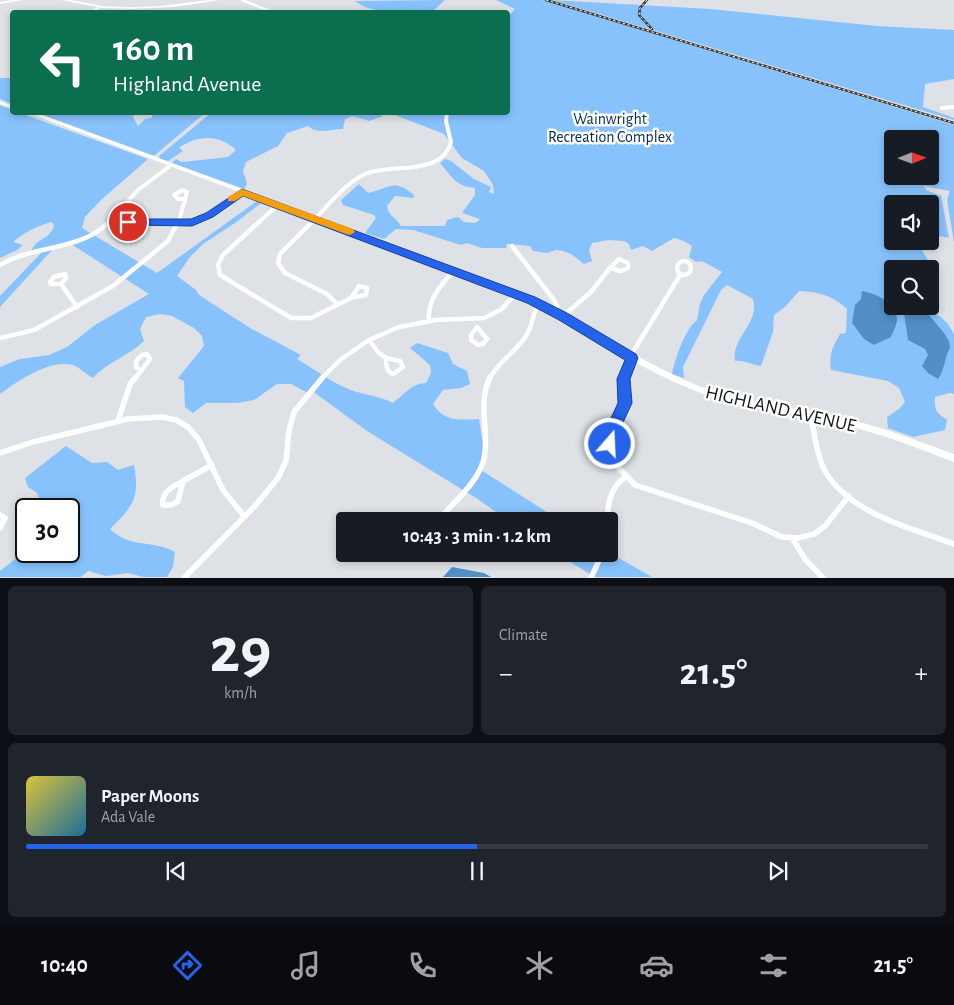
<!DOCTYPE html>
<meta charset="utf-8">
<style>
body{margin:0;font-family:"Alegreya Sans",sans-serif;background:#20242c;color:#f1f3f6;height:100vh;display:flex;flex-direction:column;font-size:19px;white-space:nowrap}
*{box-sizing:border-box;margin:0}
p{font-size:16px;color:#9ea1a6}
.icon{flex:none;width:28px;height:28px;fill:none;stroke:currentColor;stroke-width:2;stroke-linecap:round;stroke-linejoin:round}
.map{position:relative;height:578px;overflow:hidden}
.panel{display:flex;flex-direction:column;gap:8px;padding:8px;background:#0d0f14;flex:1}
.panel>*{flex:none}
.top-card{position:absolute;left:10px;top:10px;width:500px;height:105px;border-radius:5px;box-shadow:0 2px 8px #0003;background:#0b6e4f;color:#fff;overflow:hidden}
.needle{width:32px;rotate:89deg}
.fabs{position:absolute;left:884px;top:130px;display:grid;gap:10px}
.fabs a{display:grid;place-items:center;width:55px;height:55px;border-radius:5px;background:#171b24;box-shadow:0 2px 8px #0003;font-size:25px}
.speed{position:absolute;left:15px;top:498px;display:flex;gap:10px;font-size:25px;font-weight:700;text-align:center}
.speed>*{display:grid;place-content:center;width:65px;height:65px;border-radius:50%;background:#171b24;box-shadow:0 2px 8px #0003;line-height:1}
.speed .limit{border:2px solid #111;border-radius:8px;background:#fff;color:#111}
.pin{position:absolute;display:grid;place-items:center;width:42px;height:42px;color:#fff;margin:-21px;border:2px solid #fff;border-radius:50%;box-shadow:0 1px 5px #0007}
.me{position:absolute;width:55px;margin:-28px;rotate:19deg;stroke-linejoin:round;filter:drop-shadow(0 0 4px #0008)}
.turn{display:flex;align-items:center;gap:18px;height:105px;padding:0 20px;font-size:22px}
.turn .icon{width:65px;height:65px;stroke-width:2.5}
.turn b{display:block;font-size:35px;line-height:42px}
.big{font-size:38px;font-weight:700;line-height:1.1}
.panel .widget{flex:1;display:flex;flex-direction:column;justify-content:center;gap:8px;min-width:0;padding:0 18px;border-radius:8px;background:#20242c}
.panel .dial{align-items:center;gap:0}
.dial b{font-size:65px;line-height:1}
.song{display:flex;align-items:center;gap:15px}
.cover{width:60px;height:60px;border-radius:8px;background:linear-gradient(135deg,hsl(50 70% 55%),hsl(200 70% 35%))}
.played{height:5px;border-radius:2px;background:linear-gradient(90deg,#2563eb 50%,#363941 50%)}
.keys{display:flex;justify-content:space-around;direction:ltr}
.heat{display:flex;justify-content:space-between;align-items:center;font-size:28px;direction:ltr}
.panel .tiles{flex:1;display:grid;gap:8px;grid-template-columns:1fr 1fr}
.widget:last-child{grid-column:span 2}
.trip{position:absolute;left:336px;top:512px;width:282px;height:50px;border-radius:5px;background:#171b24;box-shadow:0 2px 8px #0003;font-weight:700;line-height:50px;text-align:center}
.dock{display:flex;height:80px;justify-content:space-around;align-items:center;background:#090b0e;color:#9ea1a6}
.dock .icon{width:35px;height:35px}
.dock .current{color:#2563eb}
.dock b{font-size:22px;color:#f1f3f6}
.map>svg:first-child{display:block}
.green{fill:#88c2fc;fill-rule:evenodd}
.water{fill:#538ec6}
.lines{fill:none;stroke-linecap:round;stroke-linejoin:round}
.street-far3{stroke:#fff;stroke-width:2.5}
.street-far2{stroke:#fff;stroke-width:4}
.street-far1{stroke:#fff;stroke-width:4.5}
.street{stroke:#fff;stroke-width:5.5}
.secondary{fill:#fff;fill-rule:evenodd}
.rail-casing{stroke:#36393a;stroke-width:2.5}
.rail{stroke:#fff;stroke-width:1;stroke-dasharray:2.5;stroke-linecap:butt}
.route{fill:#2563eb;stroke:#184099}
.slow{fill:#f59e0b}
.labels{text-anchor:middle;stroke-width:5;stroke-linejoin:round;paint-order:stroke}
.far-park-label{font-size:16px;fill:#002c50;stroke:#fff}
.street-label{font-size:19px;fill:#121415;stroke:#fff}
</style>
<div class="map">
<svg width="954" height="578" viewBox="0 0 954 578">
<rect width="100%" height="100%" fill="#dee2e6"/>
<!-- green -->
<path class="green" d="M445 0 432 12C412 12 370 15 355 1Z
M496 0H542L954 125V242L947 200 950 191 924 186 926 190 941 196 949 238 930 234V204H892V241H920L919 245 929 262 912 266V269H892V306H920L941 317 948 324 954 334V394L950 393 935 397C934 409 936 413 947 420L945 430 913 437 888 428 887 417 899 409 905 402 899 388 888 381 831 370C829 354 832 348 840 334L846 333 847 309C832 295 819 292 799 291L785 307 774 315 773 332 761 366C751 365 745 360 735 361 731 338 760 323 753 299L727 285 721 290 683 367 684 378 672 374C675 359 685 329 697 320L700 304 704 295 722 272 702 261 696 262 689 257 692 246 684 241 674 238 652 251 643 246 631 250 629 244 624 241 609 240 592 243 589 250 592 261 584 264 571 254 563 251 556 250 547 253 533 251 530 246 507 244 506 248H482L467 243 461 245 413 230 396 229 384 239 365 233 376 218 374 215 343 205 341 200 359 184 368 193C391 188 393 178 414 195L413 198 395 196 387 206C388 216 396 217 401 226H445L447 220 458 217 464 222 476 223 480 219 462 213 475 195V188C455 186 453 178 440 163L445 159 451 161 474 179 491 187 489 192 494 194 493 185 484 171 462 158 444 134 390 113 508 112V17L515 9ZM892 139H930V176H892Z
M552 0 710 9 877 26 954 30V79L925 84 923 107 954 118V120Z
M0 78H12V104L0 99Z
M0 105 12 110V112L20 113 148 159 101 200 85 217 82 228 157 273 260 199 265 200 235 223 203 244 190 257 177 276 196 290 199 295 250 328 301 355 297 359C313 368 328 380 344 387 360 395 378 395 393 403 405 394 410 384 426 383L431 373 430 365 410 348 417 343 448 353 453 364 467 371 470 384 461 388 443 390 433 404C444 422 460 420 479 419L483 444 481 470 561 521H509L476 498 367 431 311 390 308 393 291 384H277L254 400 237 403H206L193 413 185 407 184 381 178 378 204 346 202 336 194 328 172 316 160 314 146 317 140 329 144 341C129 356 107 362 93 378 87 375 79 367 73 365 49 359 18 381 0 394V367L20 359 49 355 67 347 95 325 149 294 71 244 53 249 0 307V296L43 251 31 252C37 236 49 241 54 226L52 222C39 225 23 233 13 242L23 245 17 250 0 258Z
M378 112 383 116 369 121 352 116 345 119 343 129C330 129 318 135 308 126L287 133 278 146 246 162 243 171 247 184 244 189 172 163 176 159 182 162 228 157 236 150C219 134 197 135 179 148L183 151 168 161 160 159 159 156 211 113Z
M37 113H135L133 117 138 126 145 119 151 118 154 113H147H205L155 155H152Z
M66 446 92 463 107 462 118 470 134 465C140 499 133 506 110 529 131 549 151 539 175 552L173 567 167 577H143L128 573 106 576 88 571 81 577H0V571L19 556 26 547V551H69V509H43L37 493 28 487 25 478Z
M610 553 652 577H595L557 554Z"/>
<!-- water -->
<path class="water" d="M862 291C876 293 898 304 897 321 896 326 893 332 891 337L874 345 864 339 852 323 855 305 861 299Z
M909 310 929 315 944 333 949 341 950 348C944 358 945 370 938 379L928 373 922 366 928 355 925 349 908 340 904 313Z
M452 567 484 573 491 577H443Z"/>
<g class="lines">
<!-- street-far3 -->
<path class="street-far3" d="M242 0 272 12
M91 12 100 7"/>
<!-- street-far2 -->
<path class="street-far2" d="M942 108 954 107
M110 221 138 190 170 166
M179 221 187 192 182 190 174 195 178 199H184
M194 221 210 215 242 192
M260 221 278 205
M313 221C328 206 344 184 365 174 390 163 442 177 451 142L446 121 447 112"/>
<!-- street-far1 -->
<path class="street-far1" d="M261 220 223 255 218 265 220 275 291 318H311L351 298
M314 220 280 254 278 263 285 273 327 294 337 304
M112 222H192L197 220
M512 246 554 300 557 306 553 311
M619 259 628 263V268L621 271 610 268Z
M677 268a7 7 0 1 1 14 0a7 7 0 1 1-14 0Z
M0 265C35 244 82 252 111 220
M65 274 66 278 61 284H51L50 282 54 277Z
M61 284 77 307
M359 286 367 288 366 295 351 298Z
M563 316 591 292 610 268
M429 321C427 300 441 285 454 270
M477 327 487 339 483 344 478 345 471 340V335Z
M0 338 34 330 113 286 168 241 179 220
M369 340 378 352 386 358
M147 354 150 359 141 371 136 367V361L142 355Z
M630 357 680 275
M386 358 400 361 403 367 393 374C386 371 386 365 386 358Z
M135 378 141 371
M322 378 340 360 369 340 399 327 436 320 484 318 502 309 516 293
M490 378C498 362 516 352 526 336 533 326 532 313 539 303
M624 378 632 358"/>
<!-- street -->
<path class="street" d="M625 377V403L612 432 610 447 619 468 635 485 752 523 782 537 798 538 814 534 825 526 849 496
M810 415C815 433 816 455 825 471 850 514 911 528 954 544
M118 421 130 384 136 377
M0 453 33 442 128 419 162 417 176 420 188 427 199 440 223 490 244 516
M183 481 178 501 171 505H163C161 491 173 487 183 481Z
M183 481 212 465
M0 515 5 518 0 528
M437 521C454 502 482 480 485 453 488 427 478 402 490 377
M608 521C607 503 610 489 625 477
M792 538 805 559 823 578
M184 578 254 507 278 478 286 461 289 430 294 412 323 377
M591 578 602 554"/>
<!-- secondary -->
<path class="secondary" d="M13 0H22L0 4V2Z
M62 0H70L102 6 131 7 160 6 210 0H219L174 7 131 9 102 8Z
M0 101 12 106V108L0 104Z
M26 112H34L518 291C542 303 566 315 589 328 626 349 662 372 702 387 748 404 796 407 843 418 881 426 917 441 954 454V462C917 448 881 433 842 425 794 413 744 410 698 392 633 367 577 325 514 295Z"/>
<defs>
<path id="rail" d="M546 0 954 123
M647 0 640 8 639 15 652 29"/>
</defs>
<!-- rail casing -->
<use href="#rail" class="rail-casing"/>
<!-- rail -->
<use href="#rail" class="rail"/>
</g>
<!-- route -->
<path class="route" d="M242 189 535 297 567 313 636 354 638 358 630 379 632 403 619 431 614 448 610 450 605 448 602 444 605 431 618 403 617 379 625 360 559 320 527 303 243 196 213 217 192 226 128 225 123 222 128 219H191L206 213Z"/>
<!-- slow -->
<path class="slow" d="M242 189 353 229 355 232 350 235 346 234 243 196 235 201H228V197Z"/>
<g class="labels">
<!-- far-park labels -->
<g class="far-park-label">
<text x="610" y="124">Wainwright<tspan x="610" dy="18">Recreation Complex</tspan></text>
</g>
<!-- street labels -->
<g class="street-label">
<text transform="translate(781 408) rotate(13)" y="7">HIGHLAND AVENUE</text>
</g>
</g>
</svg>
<div class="fabs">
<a><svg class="needle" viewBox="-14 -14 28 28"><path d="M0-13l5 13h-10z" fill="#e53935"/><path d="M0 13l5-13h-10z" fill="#9ea1a6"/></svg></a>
<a><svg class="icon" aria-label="sound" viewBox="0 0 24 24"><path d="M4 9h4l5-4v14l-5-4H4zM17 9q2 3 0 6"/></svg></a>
<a><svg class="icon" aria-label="search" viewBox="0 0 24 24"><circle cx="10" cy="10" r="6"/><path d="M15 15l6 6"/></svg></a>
</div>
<div class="speed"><div class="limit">30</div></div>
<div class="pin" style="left:128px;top:222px;background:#d93025"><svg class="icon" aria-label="arrive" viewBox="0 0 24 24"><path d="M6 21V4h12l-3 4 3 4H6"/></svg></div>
<svg class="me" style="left:610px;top:444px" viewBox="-20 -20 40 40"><circle r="17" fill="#2563eb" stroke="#fff" stroke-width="3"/><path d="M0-11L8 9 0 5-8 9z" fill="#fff"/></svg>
<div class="trip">10:43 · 3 min · 1.2 km</div>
<div class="top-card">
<div class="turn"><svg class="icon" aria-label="left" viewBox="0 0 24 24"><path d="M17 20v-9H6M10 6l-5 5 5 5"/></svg><div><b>160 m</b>Highland Avenue</div></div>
</div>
</div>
<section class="panel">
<div class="tiles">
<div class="widget dial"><b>29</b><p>km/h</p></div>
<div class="widget"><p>Climate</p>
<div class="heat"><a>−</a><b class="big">21.5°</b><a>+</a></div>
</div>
<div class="widget">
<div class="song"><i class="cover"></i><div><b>Paper Moons</b><p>Ada Vale</p></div></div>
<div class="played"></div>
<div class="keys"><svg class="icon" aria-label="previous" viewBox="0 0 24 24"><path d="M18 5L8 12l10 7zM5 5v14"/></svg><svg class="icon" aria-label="pause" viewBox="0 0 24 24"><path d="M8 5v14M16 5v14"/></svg><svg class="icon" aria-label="next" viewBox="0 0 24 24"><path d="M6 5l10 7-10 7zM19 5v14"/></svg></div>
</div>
</div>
</section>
<nav class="dock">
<b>10:40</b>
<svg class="icon current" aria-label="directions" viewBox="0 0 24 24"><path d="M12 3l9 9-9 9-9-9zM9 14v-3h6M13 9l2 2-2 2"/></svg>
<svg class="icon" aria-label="music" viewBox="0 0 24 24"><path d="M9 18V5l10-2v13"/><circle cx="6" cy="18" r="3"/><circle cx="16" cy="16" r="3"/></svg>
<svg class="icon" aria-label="phone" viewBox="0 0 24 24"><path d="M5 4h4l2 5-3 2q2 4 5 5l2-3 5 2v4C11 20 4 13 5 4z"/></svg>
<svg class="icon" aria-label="climate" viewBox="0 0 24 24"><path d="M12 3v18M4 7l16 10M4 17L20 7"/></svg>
<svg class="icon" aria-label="car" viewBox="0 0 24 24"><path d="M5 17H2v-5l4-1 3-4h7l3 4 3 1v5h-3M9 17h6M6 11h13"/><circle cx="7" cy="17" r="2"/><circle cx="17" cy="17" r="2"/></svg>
<svg class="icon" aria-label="filters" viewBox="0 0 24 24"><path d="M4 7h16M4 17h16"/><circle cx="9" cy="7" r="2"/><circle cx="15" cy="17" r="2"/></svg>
<b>21.5°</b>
</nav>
